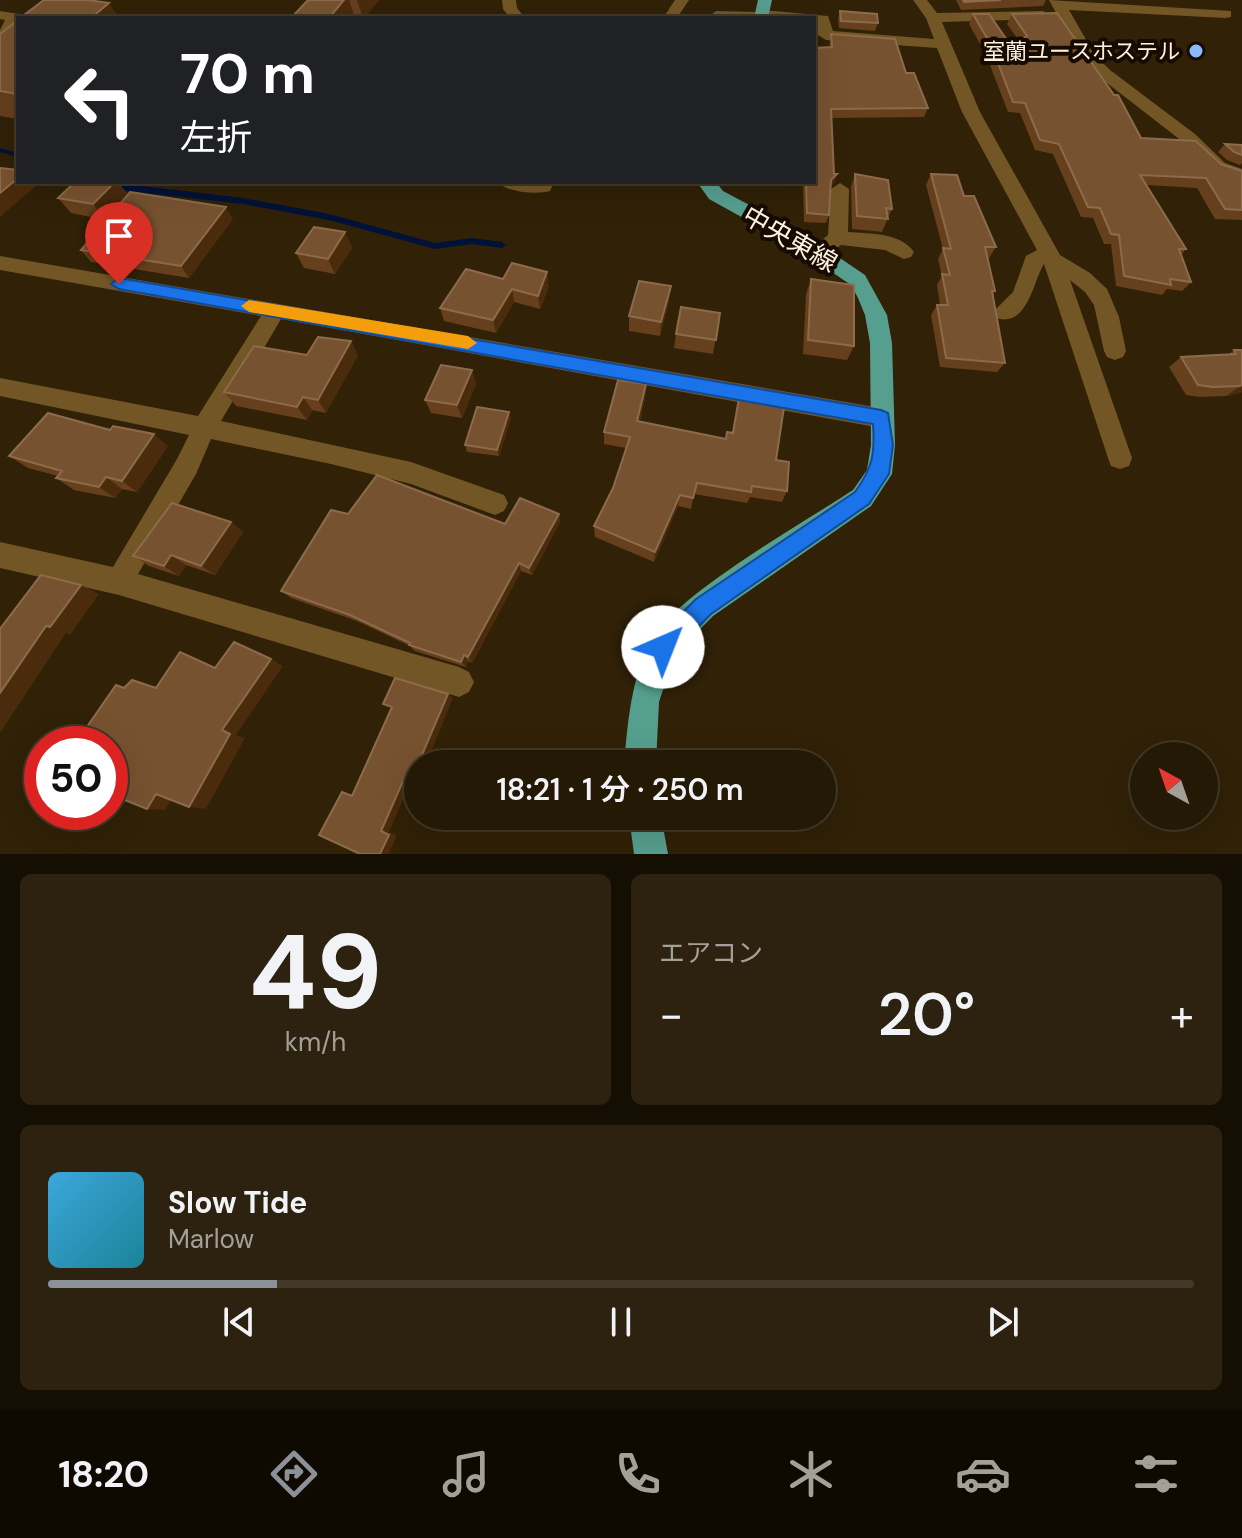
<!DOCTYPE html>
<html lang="ja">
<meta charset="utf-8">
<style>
body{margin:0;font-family:"DM Sans","Noto Sans JP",sans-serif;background:#2c220f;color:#f1f3f6;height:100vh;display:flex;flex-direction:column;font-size:30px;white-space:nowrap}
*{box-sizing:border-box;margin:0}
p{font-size:26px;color:#a3a09a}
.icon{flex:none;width:44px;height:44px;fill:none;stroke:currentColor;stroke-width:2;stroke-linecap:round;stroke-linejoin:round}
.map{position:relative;height:854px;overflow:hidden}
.details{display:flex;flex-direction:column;gap:20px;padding:20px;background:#140e03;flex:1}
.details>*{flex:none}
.banner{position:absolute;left:16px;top:16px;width:800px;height:168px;border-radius:0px;box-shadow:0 8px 32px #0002,0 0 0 2px #413827;background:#202124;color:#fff;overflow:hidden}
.needle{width:52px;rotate:320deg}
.fabs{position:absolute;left:1130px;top:742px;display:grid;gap:16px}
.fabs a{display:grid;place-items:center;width:88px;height:88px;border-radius:50%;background:#241905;box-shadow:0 8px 32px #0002,0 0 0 2px #413827;font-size:40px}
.speed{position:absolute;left:24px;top:726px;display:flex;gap:16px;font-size:40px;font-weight:700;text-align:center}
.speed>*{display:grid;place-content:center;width:104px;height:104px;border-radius:50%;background:#241905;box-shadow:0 8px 32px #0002,0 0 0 2px #413827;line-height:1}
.speed .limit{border:12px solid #d22;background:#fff;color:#111}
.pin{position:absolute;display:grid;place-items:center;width:68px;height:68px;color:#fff;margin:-82px -34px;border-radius:50% 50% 50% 0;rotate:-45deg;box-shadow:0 0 8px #0007}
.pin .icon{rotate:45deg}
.me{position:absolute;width:88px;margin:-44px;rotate:44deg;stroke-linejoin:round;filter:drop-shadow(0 0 6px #0008)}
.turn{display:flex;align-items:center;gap:28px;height:168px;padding:0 32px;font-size:36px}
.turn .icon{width:104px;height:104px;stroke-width:2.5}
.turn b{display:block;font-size:56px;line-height:68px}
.big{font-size:60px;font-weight:600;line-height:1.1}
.details .widget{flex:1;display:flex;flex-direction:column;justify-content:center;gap:12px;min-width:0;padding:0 28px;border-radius:12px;background:#2c220f}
.details .dial{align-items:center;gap:0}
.dial b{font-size:104px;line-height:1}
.song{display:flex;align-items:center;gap:24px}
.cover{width:96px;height:96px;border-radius:12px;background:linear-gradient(135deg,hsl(200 70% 55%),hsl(190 70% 35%))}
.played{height:8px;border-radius:4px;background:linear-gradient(90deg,#8c9099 20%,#413827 20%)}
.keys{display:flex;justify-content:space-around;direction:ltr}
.heat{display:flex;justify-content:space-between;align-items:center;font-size:44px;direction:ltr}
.details .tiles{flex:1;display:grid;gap:20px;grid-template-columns:1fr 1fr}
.widget:last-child{grid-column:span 2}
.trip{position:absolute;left:404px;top:750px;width:432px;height:80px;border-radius:40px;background:#241905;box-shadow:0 8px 32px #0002,0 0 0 2px #413827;font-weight:600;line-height:80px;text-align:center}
.tabs{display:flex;height:128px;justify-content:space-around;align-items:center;background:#0e0a02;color:#a3a09a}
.tabs .icon{width:56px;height:56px}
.tabs .current{color:#8c9099}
.tabs b{font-size:36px;color:#f1f3f6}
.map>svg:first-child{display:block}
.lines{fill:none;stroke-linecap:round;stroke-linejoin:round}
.stream{fill:#001238;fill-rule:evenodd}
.minor{fill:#735625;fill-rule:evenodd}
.major{fill:#569f8f;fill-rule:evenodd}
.wall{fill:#663f1c}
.shaded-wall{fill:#4a2b0b}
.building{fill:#775230;stroke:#8c6b4b;stroke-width:2}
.route{fill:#1a73e8;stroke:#114b97;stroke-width:2}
.slow{fill:#f59e0b}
.poi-dot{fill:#8cb9fc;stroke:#160b00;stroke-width:3}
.labels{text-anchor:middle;stroke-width:8;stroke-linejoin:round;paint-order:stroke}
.far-poi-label{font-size:22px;fill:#fff1dd;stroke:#160b00;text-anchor:end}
.street-label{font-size:26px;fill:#fff1dd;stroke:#160b00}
</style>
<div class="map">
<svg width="1242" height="854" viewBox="0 0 1242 854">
<rect width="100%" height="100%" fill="#302107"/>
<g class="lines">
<!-- stream -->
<path class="stream" d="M0 148 18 153V157L0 152Z
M94 182H109L243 198 329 214 435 243 472 238 502 242 506 245 502 248 472 244 435 249 329 220 243 204 119 190 95 184Z"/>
<!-- minor -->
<path class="minor" d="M502 0H516L517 8 525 18H510L503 9Z
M675 0H689L677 18H663Z
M913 0H927L937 13 1043 11 1050 15 1043 19 942 22 980 112 1060 255 1090 273 1107 289 1119 317 1126 351 1123 357 1115 360 1107 357 1104 351 1094 305 1085 292 1070 280 1132 458 1129 466 1120 469 1111 466 1108 458 1044 264C1033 281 1028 328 996 318L993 312 1013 292 1026 256 1037 250 962 112 937 48 826 40 818 35 814 18H707L716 11 757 12 763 10 828 16 833 31 934 39 926 18Z
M1049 0 1231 11V17L1226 18 1069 10 1095 55 1110 70 1195 134 1225 163 1242 169V181L1213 171 1183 142 1098 76 1080 57Z
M0 11 19 14 21 17 18 18 8 45 0 50V30L5 20 0 19Z
M497 182H554L550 191C536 195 506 192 497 182Z
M840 183 849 189 848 232C871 234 900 232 914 252L911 257 904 259 885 250 841 245 825 256H811L808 251 828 235 831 189Z
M0 256 881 408 889 411 893 418 889 425 881 428 281 319 221 421 411 462 504 495 508 503 504 511 495 515 411 484 331 464 211 439 196 474 138 574 459 667 469 672 474 682 469 692 459 697 119 595 0 568V542L113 567 177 459 189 435 0 396V378L198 416 261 316 0 270Z"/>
<!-- major -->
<path class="major" d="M758 0H772L768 18H754Z
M697 182H716L723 191 806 235 865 275 887 315 892 343 895 445 892 474 871 506 713 616 674 656 659 702 656 764H624C628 721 631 678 652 639 676 595 806 521 853 490L867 470 871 445 870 343 865 315 858 298 851 285 792 245 709 199Z
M629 816H661L668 854H634Z"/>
</g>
<!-- wall -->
<path class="wall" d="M308 0H379L364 18H291Z
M956 0H1046L1043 6 961 10Z
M840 11 878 23 875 31 839 28 838 19Z
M973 14 1007 40 1015 43 1019 41 1007 24 1012 14 1141 138 1242 171V220L1215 219 1197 188 1147 185 1186 249 1181 255 1191 282 1182 291 1167 289 1162 295 1116 286 1111 244H1104L1093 218 1081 217 1053 154 1035 150 1020 113 1008 112 986 55 969 24Z
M18 20V119L0 116V34Z
M831 34 906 73 928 108 924 117 832 118 834 183 830 187 829 215 826 223 804 222 803 182H814L818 49 829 48Z
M1225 144 1242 146V163L1240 165 1227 160 1218 152Z
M855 174 892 209 882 232 852 229 851 187Z
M931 174 964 196 996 247 989 258H987L995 291 993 294 1005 363 997 372 940 367 931 315 937 305H940L937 285 942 276 938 259 943 249 926 185Z
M118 182 128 195 233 219 189 278 91 262 81 250 121 203 105 220 71 213 58 198Z
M345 232 352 248 335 274 304 268 296 253Z
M503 279 549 286 540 309 514 302 496 333 444 321 440 308Z
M811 279 854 346 847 360 803 354 806 294Z
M669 300 660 336 629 331V316Z
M720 313 713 354 674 348 676 334Z
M1234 350H1242V392L1226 396 1200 397 1186 395 1169 367 1181 357 1228 355Z
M307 355H358L326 413 312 410 307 420 236 406 224 392Z
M472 370 476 384 462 418 431 413 425 400Z
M646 384 645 398 640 421 726 439 727 432 732 433 739 398 776 460 787 491 782 502 750 497 747 503 694 494 691 509 678 506 654 562 595 537 594 526 613 488 626 448 604 444V432Z
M511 418 499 456 467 452 465 445Z
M168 446 137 492 122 489 115 498 74 490 56 478 58 476 28 468 9 456Z
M348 514 505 524 559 514 560 522 532 575 521 571 472 663 468 661 466 667 415 651 410 646 357 621 291 598 281 591Z
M231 522 243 532 215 575 186 565 179 576 149 566 133 556Z"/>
<!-- shaded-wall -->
<path class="shaded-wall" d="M344 0H349L355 18H329Z
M357 0H379L364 18H363Z
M109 3 119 18H91Z
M837 174 834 183 828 189 831 180Z
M18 178V182H34L37 185 0 217V193Z
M115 182H118L128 196 105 220 93 204Z
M226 207 233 219 189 278 181 266Z
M345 232 352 248 335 274 328 259Z
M547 272 549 286 540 309 538 296Z
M671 286 669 300 660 336 661 322Z
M512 289 514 302 496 333 493 320Z
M351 341 358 355 326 413 318 400Z
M472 370 476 384 462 418 457 405Z
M646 384 645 398 637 433V421Z
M1242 385V392L1226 396 1240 386Z
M303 397 312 410 307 420 297 407Z
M509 412 511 418 499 456 497 450Z
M154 434 168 446 137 492 122 481Z
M106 477 122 489 115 498 99 487Z
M680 495 678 506 654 562 655 552Z
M559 514 560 522 532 575 529 568Z
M231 522 243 532 215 575 201 566Z
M171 555 186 565 179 576 164 566Z
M519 563 521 571 472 663 468 657Z
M81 585 99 594 70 635 50 627Z
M46 626 66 633 0 733V693Z
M464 655 468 661 466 667 461 662Z
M271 659 283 666 236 735 245 738 206 809 189 807 222 730Z
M448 694 453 698 426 764H418Z
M418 764V783L417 786 410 783Z
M403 781 410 783 389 832 397 835 389 854H380L381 831Z
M156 794 174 796 165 810 147 809Z"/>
<!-- building -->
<path class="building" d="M44 0H88L109 3 91 18H20Z
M308 0H344L329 18H291Z
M963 0H1001L964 2Z
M840 11 877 14 878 23 841 21Z
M1057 13 1114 95H1118L1141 138 1196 141 1221 164 1242 171V210L1225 209 1206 178 1140 175 1186 249H1179L1191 282 1170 279 1171 285 1124 276 1119 235 1111 234 1100 208 1088 207 1059 144 1040 140 1025 103 1013 102 991 45 973 14H989L1007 40 1015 43 1027 36 1012 14Z
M18 20V94L0 91V34Z
M831 34 895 39 906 73H914L928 108 831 109 834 174H837L831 180 829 215 807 213 806 182H814V48L832 47Z
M1225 144 1242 145V155L1234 152Z
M0 168 18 170V178L0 193Z
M855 174 888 180 892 209 886 208 888 219 857 216Z
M931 174 957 175 964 196H974L996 247H985L995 291H992L1005 363 946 358 937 305H948L942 274 950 275 943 248 951 249Z
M75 182H115L93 204 58 198Z
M130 192 226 207 181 266 81 250Z
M314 227 345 232 328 259 296 253Z
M512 263 547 272 538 296 512 289 493 320 440 308 466 269 503 279Z
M811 279 854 285V346L808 340Z
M639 281 671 286 661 322 629 316Z
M681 307 720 313 716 340 676 334Z
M318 337 351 341 318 400 303 397 297 407 224 392 254 346 307 355Z
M1234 350H1242V385L1240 386 1213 387 1198 385 1181 357 1236 354Z
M441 365 472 370 457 405 425 400Z
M618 380 646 384 637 421 726 439 727 432 733 433 739 398 784 407 776 460 789 462 787 491 752 486 751 492 697 483 693 498 680 495 655 552 594 526 613 488 630 437 604 432Z
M477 407 509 412 497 450 465 445Z
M48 413 110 430 113 426 154 434 122 481 106 477 99 487 56 478 62 471 9 456Z
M377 475 505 524 520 498 559 514 529 568 519 563 468 657 464 655 461 662 409 645 410 643 350 615 281 591 331 510 348 514Z
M172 503 231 522 201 566 171 555 164 566 133 556Z
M41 575 81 585 50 627 46 626 0 693V629Z
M234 642 271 659 222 730 230 734 189 807 156 794 147 809 110 794V744H75L116 685 124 688 132 680 156 688 180 652 215 668Z
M395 678 448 694 410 783 403 781 381 831 389 835 380 854H360L319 835 342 792 352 796 392 707 383 704Z"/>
<!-- route -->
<path class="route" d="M119 278 881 410 888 413 893 445 889 474 869 504 711 614 671 655 663 658 655 655 652 647 655 640 696 599 855 492C873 467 875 454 873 424L119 289 111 284Z"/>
<!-- slow -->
<path class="slow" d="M249 300 468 336 477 343 468 349 249 312 241 306Z"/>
<!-- markers -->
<circle class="poi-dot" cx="1196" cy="51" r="8"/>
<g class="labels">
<!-- far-poi labels -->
<g class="far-poi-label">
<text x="1180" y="59">室蘭ユースホステル</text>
</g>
<!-- street labels -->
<g class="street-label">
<text transform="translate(790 239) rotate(30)" y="9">中央東線</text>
</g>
</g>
</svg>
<div class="fabs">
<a><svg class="needle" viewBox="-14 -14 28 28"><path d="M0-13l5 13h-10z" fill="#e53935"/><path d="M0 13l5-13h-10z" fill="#a3a09a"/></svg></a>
</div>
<div class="speed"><div class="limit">50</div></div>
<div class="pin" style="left:119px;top:284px;background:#d93025"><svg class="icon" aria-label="arrive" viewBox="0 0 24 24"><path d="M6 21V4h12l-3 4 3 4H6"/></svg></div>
<svg class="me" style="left:663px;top:647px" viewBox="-20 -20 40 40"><circle r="19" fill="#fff"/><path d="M0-13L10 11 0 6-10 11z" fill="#1a73e8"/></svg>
<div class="trip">18:21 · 1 分 · 250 m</div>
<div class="banner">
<div class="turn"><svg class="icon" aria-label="left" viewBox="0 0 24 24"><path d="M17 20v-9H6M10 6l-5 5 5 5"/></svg><div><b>70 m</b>左折</div></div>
</div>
</div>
<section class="details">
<div class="tiles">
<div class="widget dial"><b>49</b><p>km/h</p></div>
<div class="widget"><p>エアコン</p>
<div class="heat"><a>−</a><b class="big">20°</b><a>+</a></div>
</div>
<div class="widget">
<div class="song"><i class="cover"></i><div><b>Slow Tide</b><p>Marlow</p></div></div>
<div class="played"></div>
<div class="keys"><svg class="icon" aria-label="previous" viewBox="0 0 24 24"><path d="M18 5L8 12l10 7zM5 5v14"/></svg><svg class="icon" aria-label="pause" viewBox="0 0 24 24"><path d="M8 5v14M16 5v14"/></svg><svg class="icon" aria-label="next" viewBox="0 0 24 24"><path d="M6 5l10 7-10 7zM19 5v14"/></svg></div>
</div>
</div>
</section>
<nav class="tabs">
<b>18:20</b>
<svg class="icon current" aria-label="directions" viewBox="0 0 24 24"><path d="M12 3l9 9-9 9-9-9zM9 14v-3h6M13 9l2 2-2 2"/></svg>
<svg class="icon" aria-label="music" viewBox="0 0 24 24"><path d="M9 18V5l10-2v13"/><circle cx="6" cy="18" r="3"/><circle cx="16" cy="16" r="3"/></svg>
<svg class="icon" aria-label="phone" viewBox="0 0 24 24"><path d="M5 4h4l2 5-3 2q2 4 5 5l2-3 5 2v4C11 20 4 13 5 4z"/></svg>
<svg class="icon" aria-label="climate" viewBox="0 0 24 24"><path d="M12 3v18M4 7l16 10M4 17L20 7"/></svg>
<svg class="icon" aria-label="car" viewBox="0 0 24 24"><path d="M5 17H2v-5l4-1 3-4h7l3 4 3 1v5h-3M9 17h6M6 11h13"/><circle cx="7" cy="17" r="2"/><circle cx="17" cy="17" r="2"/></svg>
<svg class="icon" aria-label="filters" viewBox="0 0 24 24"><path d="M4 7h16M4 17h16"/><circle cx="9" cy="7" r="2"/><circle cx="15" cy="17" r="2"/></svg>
</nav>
